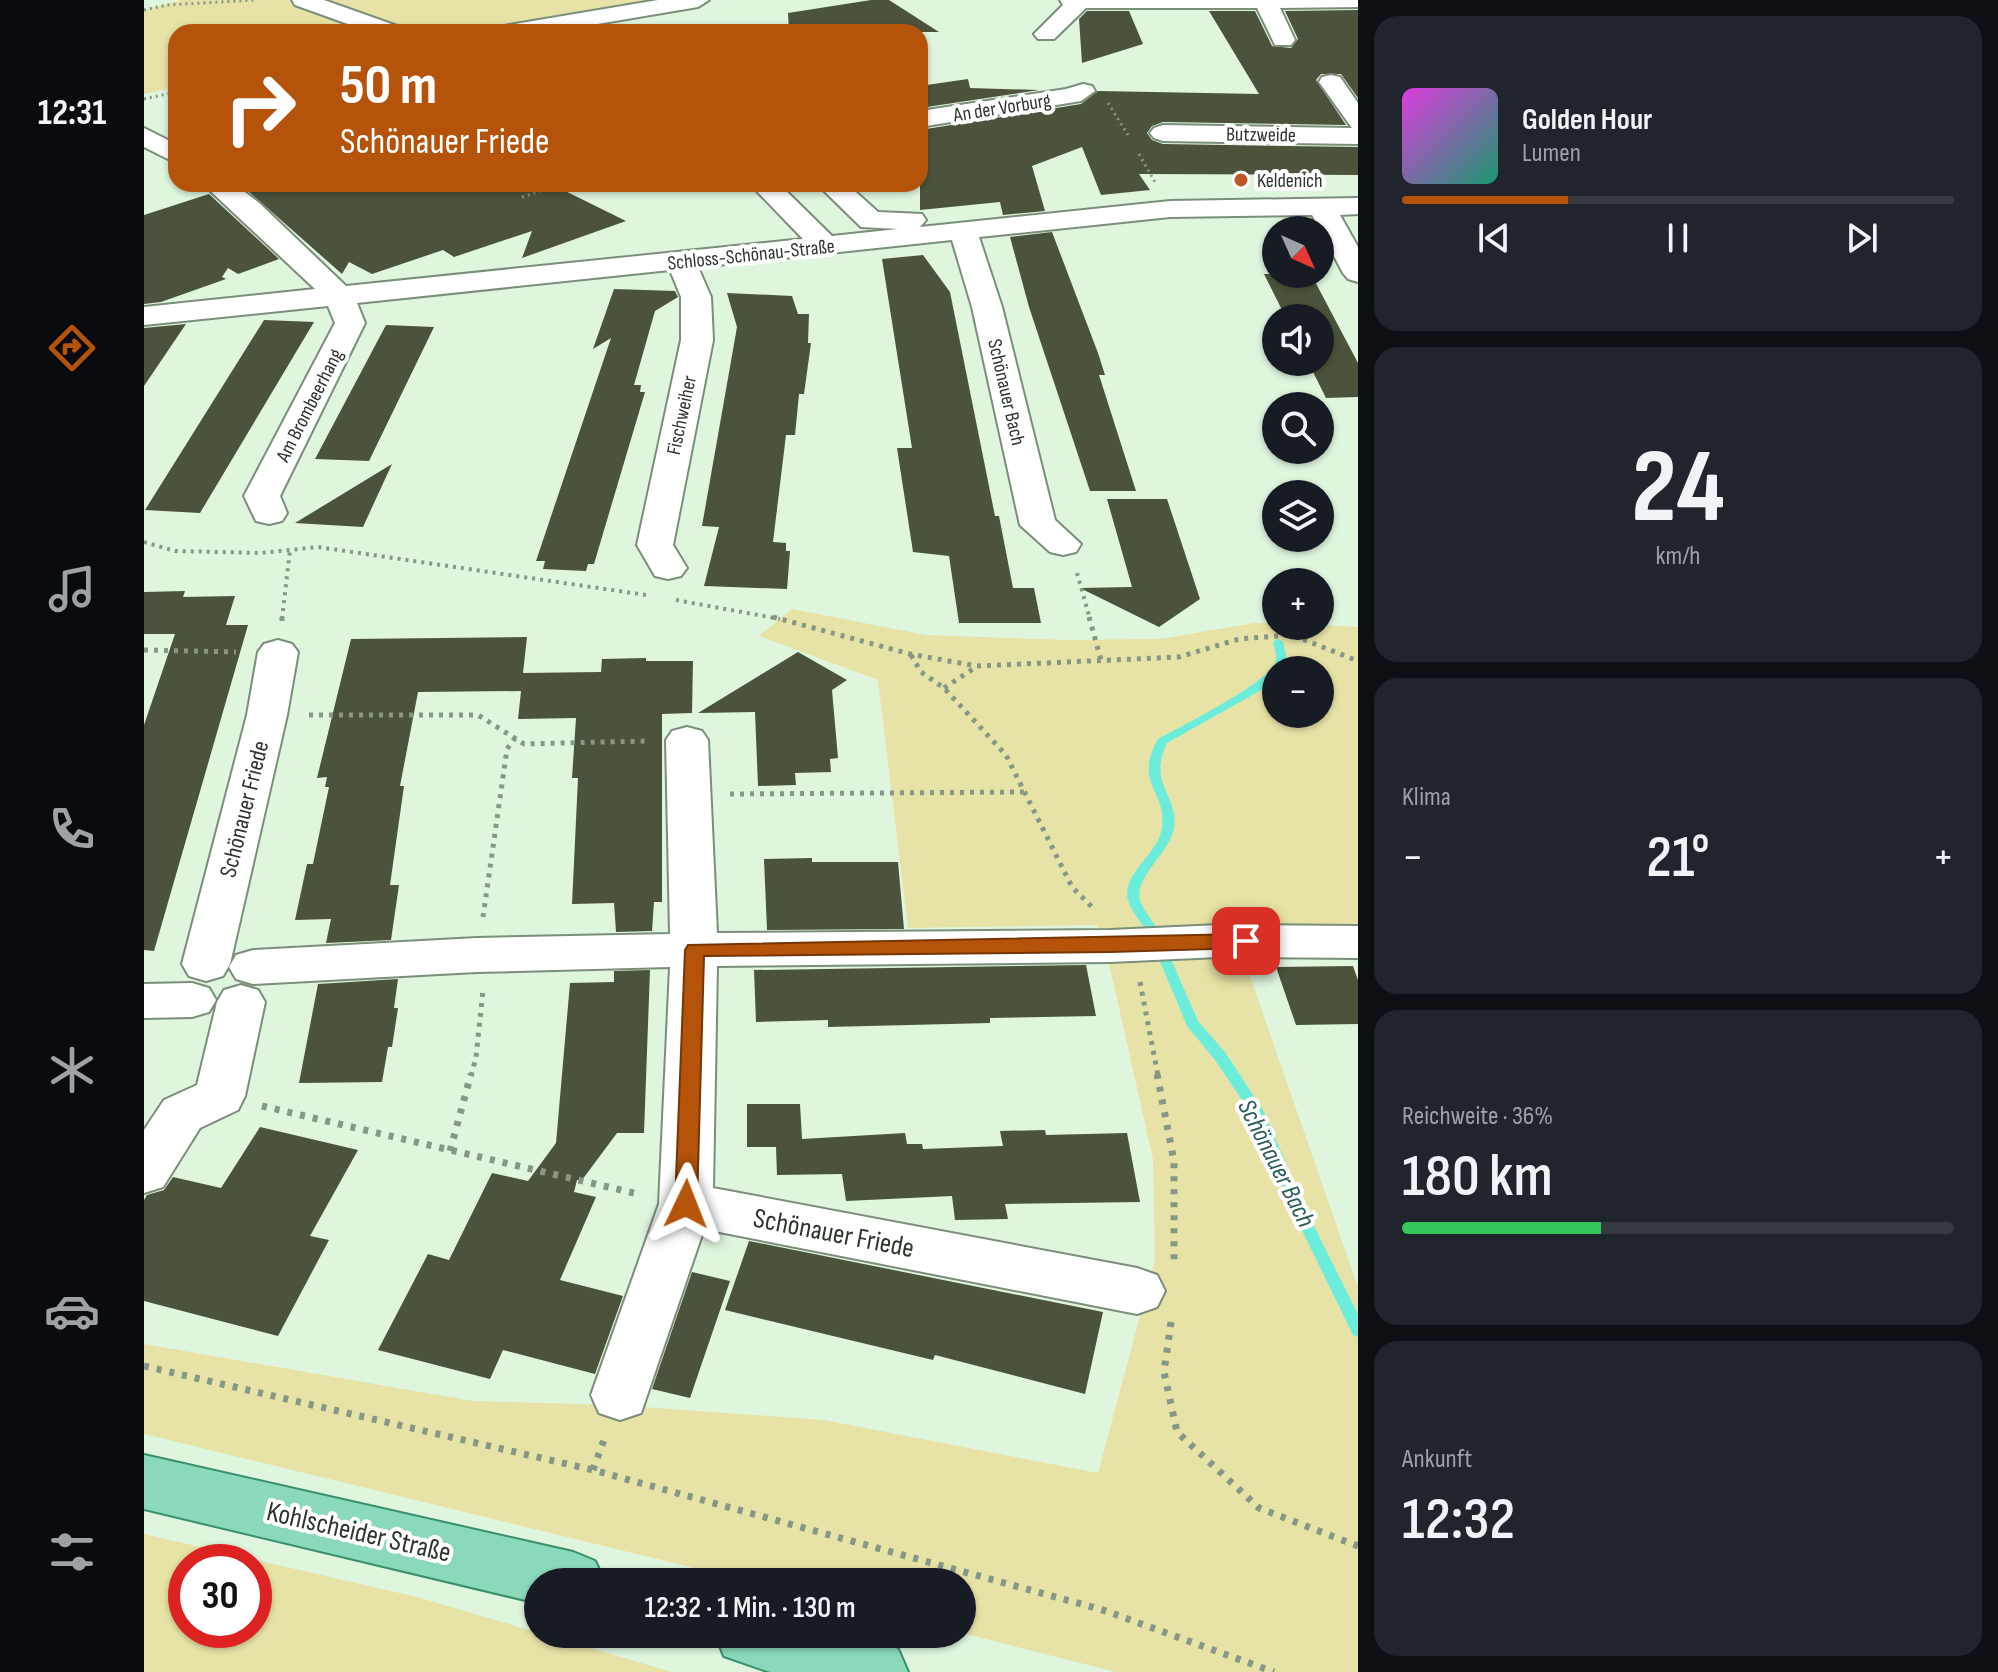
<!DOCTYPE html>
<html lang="de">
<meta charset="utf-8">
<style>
body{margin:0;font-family:"Sofia Sans Condensed",sans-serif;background:#20242c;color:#f1f3f6;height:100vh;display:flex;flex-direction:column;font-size:30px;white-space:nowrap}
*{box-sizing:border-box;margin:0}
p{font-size:26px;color:#9ea1a6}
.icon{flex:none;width:44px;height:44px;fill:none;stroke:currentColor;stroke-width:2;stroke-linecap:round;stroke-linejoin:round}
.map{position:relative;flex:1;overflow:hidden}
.drawer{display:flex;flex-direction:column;gap:16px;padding:16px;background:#0d0f14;width:640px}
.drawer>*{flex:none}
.guide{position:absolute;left:24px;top:24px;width:760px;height:168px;border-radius:24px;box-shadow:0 2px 6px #0004;background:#b45309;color:#fff;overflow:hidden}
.needle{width:52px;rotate:135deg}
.fabs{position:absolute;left:1118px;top:216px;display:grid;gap:16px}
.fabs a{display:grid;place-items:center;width:72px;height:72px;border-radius:50%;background:#171b24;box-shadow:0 2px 6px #0004;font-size:40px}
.speed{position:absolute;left:24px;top:1544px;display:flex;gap:16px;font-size:40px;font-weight:700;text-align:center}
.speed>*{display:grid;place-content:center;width:104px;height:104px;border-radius:50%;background:#171b24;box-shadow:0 2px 6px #0004;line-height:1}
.speed .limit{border:12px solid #d22;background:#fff;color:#111}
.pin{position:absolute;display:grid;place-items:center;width:68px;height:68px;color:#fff;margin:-34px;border-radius:16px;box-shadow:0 4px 12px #0006}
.me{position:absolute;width:88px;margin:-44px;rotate:2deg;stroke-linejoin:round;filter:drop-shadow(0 0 6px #0008)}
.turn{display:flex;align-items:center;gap:28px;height:168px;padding:0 40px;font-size:36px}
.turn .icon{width:104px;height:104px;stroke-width:2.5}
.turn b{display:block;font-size:56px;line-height:68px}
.big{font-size:60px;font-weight:600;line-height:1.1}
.drawer .tile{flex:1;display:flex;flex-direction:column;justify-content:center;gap:12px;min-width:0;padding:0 28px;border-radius:24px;background:#20242c}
.drawer .dial{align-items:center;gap:0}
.dial b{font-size:104px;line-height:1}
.song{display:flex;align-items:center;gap:24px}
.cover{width:96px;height:96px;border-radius:12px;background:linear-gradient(135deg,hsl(300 70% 55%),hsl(160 70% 35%))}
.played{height:8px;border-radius:4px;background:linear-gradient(90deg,#b45309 30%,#363941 30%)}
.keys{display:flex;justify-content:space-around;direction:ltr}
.heat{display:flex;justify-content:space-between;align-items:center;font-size:44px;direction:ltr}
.charge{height:12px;border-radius:6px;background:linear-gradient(90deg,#34c759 36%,#363941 0)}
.trip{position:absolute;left:380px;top:1568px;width:452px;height:80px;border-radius:40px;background:#171b24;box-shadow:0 2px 6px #0004;font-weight:600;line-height:80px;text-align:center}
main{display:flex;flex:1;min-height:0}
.menu{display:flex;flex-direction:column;width:144px;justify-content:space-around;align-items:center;background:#090b0e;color:#9ea1a6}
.menu .icon{width:56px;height:56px}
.menu .current{color:#b45309}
.menu b{font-size:36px;color:#f1f3f6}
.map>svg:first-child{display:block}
.green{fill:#e7e3a7;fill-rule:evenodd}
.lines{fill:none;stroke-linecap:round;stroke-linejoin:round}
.stream{fill:#6ceddc;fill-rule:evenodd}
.building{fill:#4b533c}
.minor-casing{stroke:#7b8e7a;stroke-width:4}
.major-casing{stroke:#378f6c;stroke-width:4}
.path-far3{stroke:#879786;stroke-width:3;stroke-dasharray:2 4;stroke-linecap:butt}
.path-far2{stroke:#879786;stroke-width:4;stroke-dasharray:3 5;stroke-linecap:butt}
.path-far1{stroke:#879786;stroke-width:5;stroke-dasharray:4 6;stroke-linecap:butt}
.path{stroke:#879786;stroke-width:7;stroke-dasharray:5 8;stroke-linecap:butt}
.minor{fill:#fff;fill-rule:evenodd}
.major{fill:#8bd9bb;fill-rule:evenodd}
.route{fill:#b45309;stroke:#753606;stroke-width:2}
.poi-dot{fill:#bc5824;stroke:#fff;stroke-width:3}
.labels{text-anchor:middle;stroke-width:8;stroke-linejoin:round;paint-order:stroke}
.far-street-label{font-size:20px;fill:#2d352c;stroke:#fff}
.far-poi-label{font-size:20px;fill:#2d352c;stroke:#fff;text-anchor:start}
.street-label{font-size:24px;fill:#2d352c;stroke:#fff}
.water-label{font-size:26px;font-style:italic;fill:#295f58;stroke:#fff}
.near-street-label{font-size:28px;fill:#2d352c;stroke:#fff}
</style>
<main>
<nav class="menu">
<b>12:31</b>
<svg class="icon current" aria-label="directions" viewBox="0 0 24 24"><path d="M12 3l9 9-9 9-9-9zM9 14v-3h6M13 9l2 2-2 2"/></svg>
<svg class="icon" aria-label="music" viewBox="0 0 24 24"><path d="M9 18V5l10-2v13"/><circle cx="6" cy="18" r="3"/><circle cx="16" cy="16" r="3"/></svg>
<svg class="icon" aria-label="phone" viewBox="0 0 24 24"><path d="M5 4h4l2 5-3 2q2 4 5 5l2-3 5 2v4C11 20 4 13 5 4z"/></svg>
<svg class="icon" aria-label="climate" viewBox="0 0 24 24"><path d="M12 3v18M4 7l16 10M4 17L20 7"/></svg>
<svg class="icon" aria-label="car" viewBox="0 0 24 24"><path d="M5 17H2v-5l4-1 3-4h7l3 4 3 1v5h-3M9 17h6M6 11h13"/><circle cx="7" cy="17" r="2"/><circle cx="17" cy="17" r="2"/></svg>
<svg class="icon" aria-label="filters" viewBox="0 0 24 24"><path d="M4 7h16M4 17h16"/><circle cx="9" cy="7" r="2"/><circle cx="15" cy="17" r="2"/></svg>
</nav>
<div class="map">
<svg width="1214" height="1672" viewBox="0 0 1214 1672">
<rect width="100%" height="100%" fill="#dff5de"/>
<!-- green -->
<path class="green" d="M38 0H523C464 10 406 24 347 31 314 36 275 24 244 32H32V87L0 94V10Z
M648 609 782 635 924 640 1016 639 1111 623 1214 627V929L1090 930 1214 1287V1672H972L818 1633V1582H608L0 1434V1344L329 1401 471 1405 680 1420 954 1473 1011 1260 1009 1159 965 963 953 925 764 928 734 680 615 636ZM1132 670H1176V714H1132Z
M0 1534 273 1597 528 1672H0ZM42 1562H110V1630H42Z"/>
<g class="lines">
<!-- stream -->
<path class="stream" d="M1134 639 1139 642 1143 660 1138 670H1132V677L1119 689 1023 743C1003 785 1035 794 1030 828 1027 851 990 877 996 900 999 909 1007 919 1012 927L1006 931 1002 930C995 919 982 905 983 892 986 867 1015 852 1018 827 1023 791 989 784 1014 739 1035 727 1129 681 1132 660 1133 655 1130 647 1129 642Z
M1021 954 1026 956 1027 959 1054 1021 1081 1052 1119 1110 1164 1214 1214 1314V1337L1209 1335 1150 1214 1106 1112 1071 1060 1043 1026 1015 959 1016 956Z"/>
</g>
<!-- building -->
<path class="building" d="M727 0H745L795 32H645L644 13Z
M1214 10V98L1197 74H1177L1172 80 1202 125 1019 122 1008 126 1003 133 1008 140 1019 144 1214 147V175L995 174 1006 190 957 195 938 147 888 166 901 211 859 215 856 202 776 210V130L937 104 954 91 1115 94 1065 11H1111L1128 46 1147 48 1154 39 1141 11Z
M943 11H985L999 44 938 63 935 19Z
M824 79 826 88 895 90 776 108V86Z
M96 184H407L482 221 378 258 388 231 310 257 299 250 228 274 205 262 198 274Z
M65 194 135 259 94 274 84 268 78 277 82 279 17 302 0 304V215Z
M908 232 954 353 961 375H955L992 491H946L885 307 866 237Z
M779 255 806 292 851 516H855L869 588H890L897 623H815L805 556 769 552 753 448H768L738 259Z
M1120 274H1167L1214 363V397L1182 398 1164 362H1176V318H1142Z
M470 289 531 291 534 297 511 311 490 385H497L496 392H501L450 564H444L442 571 399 569 401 561H392L467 338 449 349Z
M583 293 648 296 654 314H665L664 343H667L660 394H655L651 435H642L629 542 642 543V551H646L643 589 560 586 575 527 558 526 593 327Z
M120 320 170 322 56 513 1 510Z
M42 324 0 386V328Z
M242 325 290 327 225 461 171 459Z
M248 464 219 527 151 523Z
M963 499H1023L1056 599 1015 627 936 588 988 587Z
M41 591 39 597 91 596 82 625H104L10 951 0 950V725L31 634H0V592Z
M383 637 377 691 274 692 256 786H260L246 885H255L247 940 182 943 187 919 151 920 163 864H169L185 787H181L183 777 173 778 207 639Z
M654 652 703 680 688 690 694 758 686 759 687 772 651 773 652 785 614 786 611 712 554 713Z
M502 658V661H549L548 713 518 714V902H510L508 931 472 932 470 903 428 904 434 778H428L432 718 374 719 379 673 457 672 458 659Z
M668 858V862H754L760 929 623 930 620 859Z
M942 965 952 1016 846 1018V1023L684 1027V1020L612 1022 610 970Z
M1209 966 1214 980V1024L1152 1025 1132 967Z
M506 970 500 1133H473L438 1180H433L430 1192 452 1197 416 1280 479 1296 451 1374 359 1350 346 1379 234 1350 284 1254 305 1260 348 1173 384 1181 412 1143 426 983 470 982V971Z
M254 979 250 1008H254L248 1047H244L238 1082 155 1083 174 984Z
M603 1104H656L658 1139 761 1133 763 1144H778L779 1149 859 1146 856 1131 901 1130 902 1135 983 1133 996 1202 861 1204 864 1219 811 1220 808 1196 702 1201 698 1174 633 1175 632 1147H603Z
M116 1127 214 1150 166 1236 185 1240 134 1336 0 1301V1200L3 1195 20 1190 29 1177 77 1188Z
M605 1241 959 1312 941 1394 791 1355 789 1360 581 1310Z
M548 1272 586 1281 546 1398 508 1389Z"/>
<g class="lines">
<defs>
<path id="minor" d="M148 0H180L256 27 260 32H226L151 5Z
M514 0H565L554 7 406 32H353L357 27 365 25Z
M916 0H1214V7L1136 8 1151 40 1147 45H1131L1113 8H942L910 39H894L890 34 919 5Z
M1187 75 1196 77 1214 103V144L1019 141 1010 138 1006 133 1010 128 1019 125 1208 128 1175 82 1178 77Z
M939 84 948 86 951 91 937 101 776 127V111L922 89Z
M0 128 32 144V163L0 147Z
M59 184H90L114 202 202 286 659 239 606 184H635L688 236 754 229 717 227 673 184H703L734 212 778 214 782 220 776 227 1026 201 1214 198V214L1196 215 1214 247V282L1204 279 1199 273 1168 215 1026 217 835 237 858 307 911 520 937 544 932 552 919 555 906 552 876 525 828 307 808 240 554 267 567 297 569 340 529 545 543 568 537 576 524 579 511 576 493 545 537 340V297L526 270 213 303 221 323 136 496 143 513 138 521 125 524 112 521 100 496 191 323 184 306 0 325V307L171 289Z
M134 640 148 644 154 652 143 715 86 964 79 976 62 981 45 976 38 964 103 715 114 652 120 644Z
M543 727 558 731 564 740 573 933 966 930 1075 925 1214 926V958L1075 957 966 962 573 966 569 1188 993 1268 1013 1275 1021 1291 1013 1307 993 1314 560 1229 497 1413 476 1420 455 1413 447 1395 515 1204 526 967 333 972 109 984 92 979 85 967 92 955 109 950 333 938 526 934 522 740 528 731Z
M48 983 65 988 72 1000 65 1012 48 1017 0 1018V984Z
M97 985 114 990 121 1002 101 1096 94 1110 56 1128 19 1187 0 1193V1130L20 1100 53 1085 73 1002 80 990Z"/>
<path id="major" d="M0 1455 429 1552 451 1561 461 1582H394V1603L0 1509Z
M571 1634H710L754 1649 764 1672H626L580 1656Z"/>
</defs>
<!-- minor casing -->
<use href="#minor" class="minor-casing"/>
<!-- major casing -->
<use href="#major" class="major-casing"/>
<!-- path-far3 -->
<path class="path-far3" d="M0 10 23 5 110 0
M0 99 32 92
M964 103 984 135
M995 154 1012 184
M378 197 418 184"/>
<!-- path-far2 -->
<path class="path-far2" d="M0 542 31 551 117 553 174 547 502 595
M933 573 946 619
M532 600 636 619
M138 619 146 550"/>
<!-- path-far1 -->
<path class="path-far1" d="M629 617 766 654 833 666 1035 657 1095 639 1148 635 1214 661
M945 617 957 660
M138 621V617
M0 650 92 652
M767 655 777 672 800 688 862 755 928 887 950 909
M800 688 832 667
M165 715H334L380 744 502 741
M586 794 880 792
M339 917 363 749 371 738
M996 982 1014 1076
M327 1076 332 1057 339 990"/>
<!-- path -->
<path class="path" d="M1013 1074 1030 1161V1264
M118 1106 494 1194
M306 1151 327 1074
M1027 1322 1020 1372 1033 1432 1115 1508 1214 1546
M0 1366 449 1470 959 1610 1130 1672
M449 1470 461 1437"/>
<!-- minor -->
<use href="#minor" class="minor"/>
<!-- major -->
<use href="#major" class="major"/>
</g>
<!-- route -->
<path class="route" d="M1102 934 1112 941 1102 948 966 952 560 956 553 1204 550 1210 542 1213 534 1210 531 1204 541 950 544 945Z"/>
<!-- markers -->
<circle class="poi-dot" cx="1097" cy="180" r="8"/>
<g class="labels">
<!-- far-street labels -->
<g class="far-street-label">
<text transform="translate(858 107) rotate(-9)" y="7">An der Vorburg</text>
<text transform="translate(1117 134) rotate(1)" y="7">Butzweide</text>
<text transform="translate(607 254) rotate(-6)" y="7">Schloss-Schönau-Straße</text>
<text transform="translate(863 392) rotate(77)" y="7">Schönauer Bach</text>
<text transform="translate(165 405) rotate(-63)" y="7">Am Brombeerhang</text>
<text transform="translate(537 415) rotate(-78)" y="7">Fischweiher</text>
</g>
<!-- far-poi labels -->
<g class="far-poi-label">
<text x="1113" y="187">Keldenich</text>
</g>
<!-- street labels -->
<g class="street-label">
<text transform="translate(100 809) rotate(-76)" y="8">Schönauer Friede</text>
</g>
<!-- water labels -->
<g class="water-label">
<text transform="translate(1133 1163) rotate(63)" y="9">Schönauer Bach</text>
</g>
<!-- near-street labels -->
<g class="near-street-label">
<text transform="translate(690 1232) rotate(11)" y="10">Schönauer Friede</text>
<text transform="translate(215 1531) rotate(13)" y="10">Kohlscheider Straße</text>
</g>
</g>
</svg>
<div class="fabs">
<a><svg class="needle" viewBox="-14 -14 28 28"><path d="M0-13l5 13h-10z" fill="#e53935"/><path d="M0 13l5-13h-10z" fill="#9ea1a6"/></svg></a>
<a><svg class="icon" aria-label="sound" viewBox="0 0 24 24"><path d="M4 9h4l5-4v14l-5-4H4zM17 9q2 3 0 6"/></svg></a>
<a><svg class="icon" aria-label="search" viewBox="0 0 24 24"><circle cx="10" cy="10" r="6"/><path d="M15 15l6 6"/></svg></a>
<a><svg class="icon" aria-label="layers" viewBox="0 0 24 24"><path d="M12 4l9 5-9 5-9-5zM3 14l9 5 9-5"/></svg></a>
<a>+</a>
<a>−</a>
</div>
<div class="speed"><div class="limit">30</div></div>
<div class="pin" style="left:1102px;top:941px;background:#d93025"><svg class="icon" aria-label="arrive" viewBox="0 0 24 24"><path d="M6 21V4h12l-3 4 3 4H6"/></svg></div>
<svg class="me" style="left:542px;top:1204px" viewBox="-20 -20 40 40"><path d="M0-17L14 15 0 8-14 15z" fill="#b45309" stroke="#fff" stroke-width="4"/></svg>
<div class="trip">12:32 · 1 Min. · 130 m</div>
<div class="guide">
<div class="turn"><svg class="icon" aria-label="right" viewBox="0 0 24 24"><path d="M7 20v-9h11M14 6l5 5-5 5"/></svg><div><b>50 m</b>Schönauer Friede</div></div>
</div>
</div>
<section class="drawer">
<div class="tile">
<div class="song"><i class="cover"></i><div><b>Golden Hour</b><p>Lumen</p></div></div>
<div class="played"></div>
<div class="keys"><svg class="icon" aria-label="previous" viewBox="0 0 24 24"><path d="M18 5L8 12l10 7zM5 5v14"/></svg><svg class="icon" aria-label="pause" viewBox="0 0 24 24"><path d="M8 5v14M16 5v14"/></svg><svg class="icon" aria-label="next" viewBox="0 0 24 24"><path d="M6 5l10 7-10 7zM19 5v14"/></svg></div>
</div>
<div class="tile dial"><b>24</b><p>km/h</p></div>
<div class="tile"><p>Klima</p>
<div class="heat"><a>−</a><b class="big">21°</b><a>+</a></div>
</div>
<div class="tile"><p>Reichweite · 36%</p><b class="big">180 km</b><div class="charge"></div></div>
<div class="tile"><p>Ankunft</p><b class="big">12:32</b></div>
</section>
</main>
